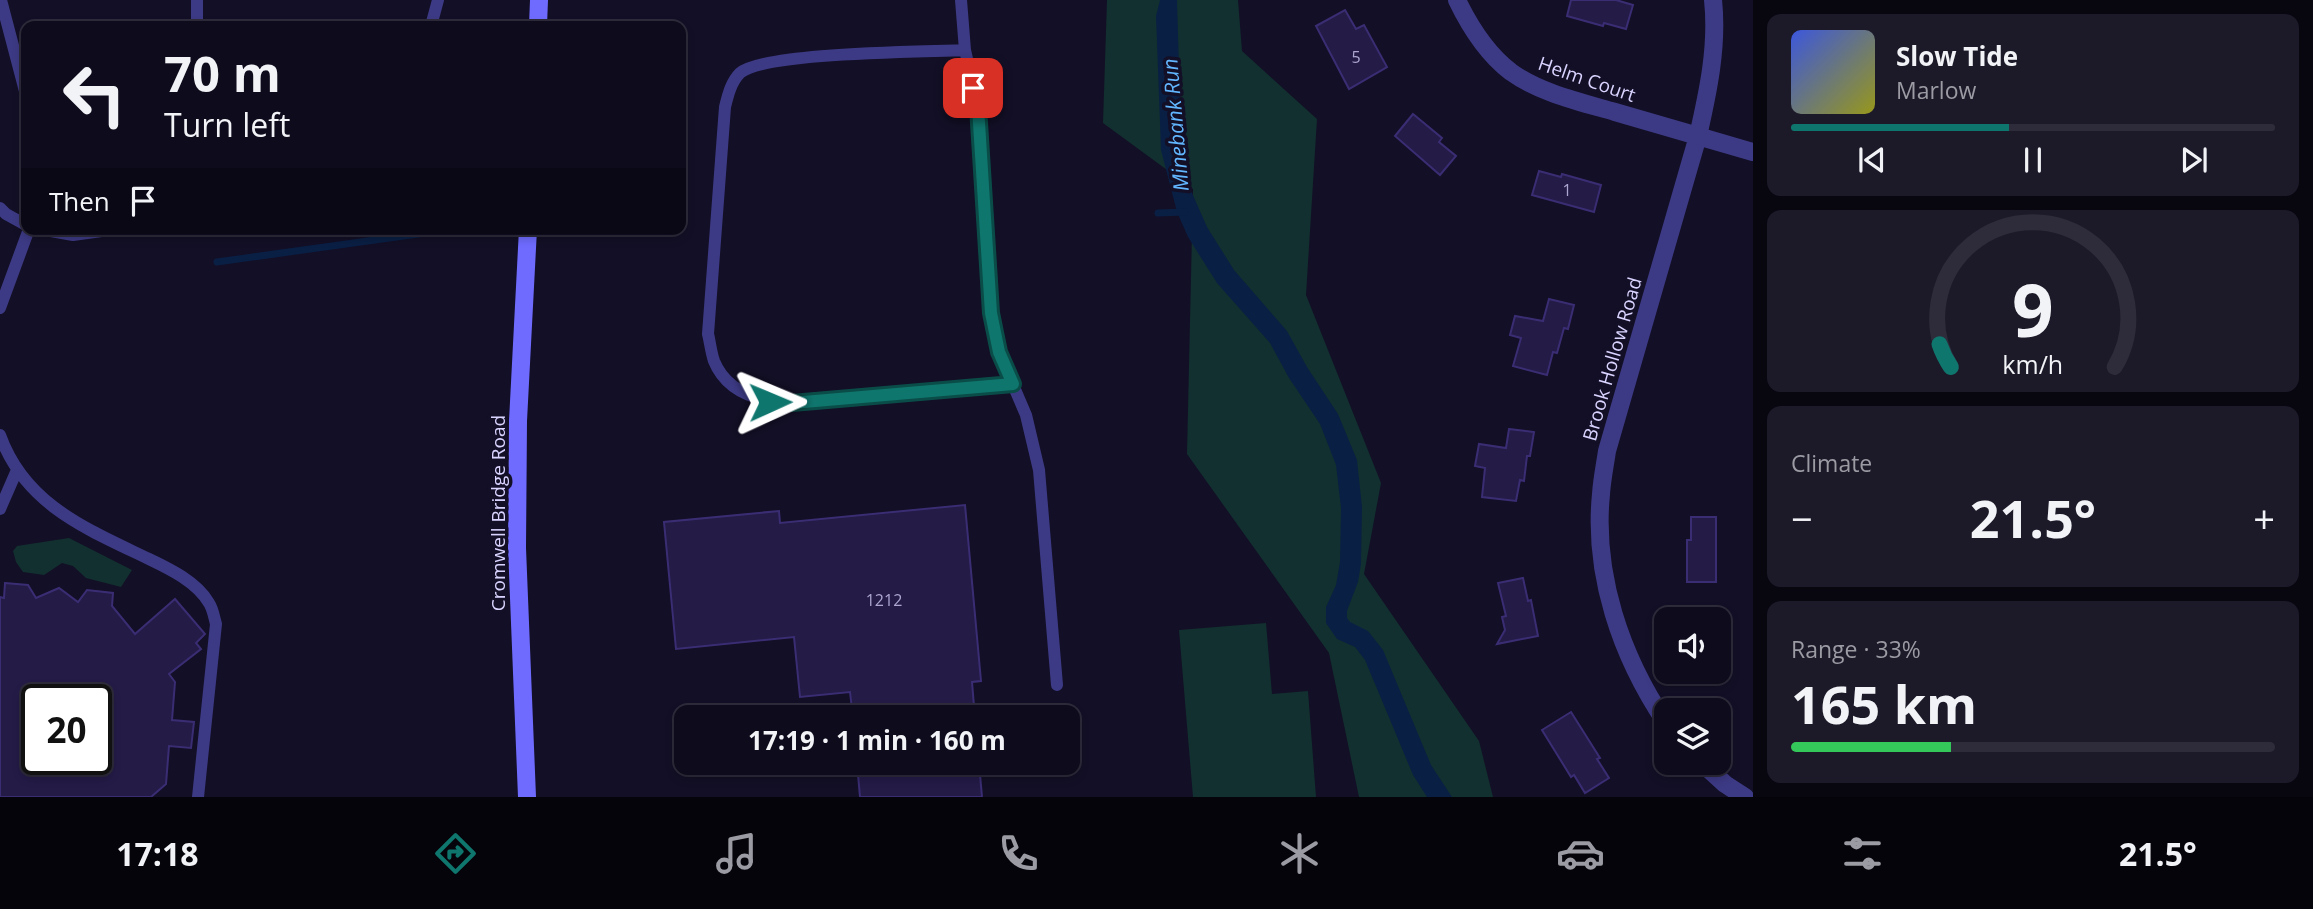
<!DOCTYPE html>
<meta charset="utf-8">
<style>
body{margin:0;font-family:"Open Sans",sans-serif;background:#1c1929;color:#f1f3f6;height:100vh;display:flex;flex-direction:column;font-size:26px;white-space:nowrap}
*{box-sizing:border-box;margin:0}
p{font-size:23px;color:#9b9ba3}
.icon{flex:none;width:38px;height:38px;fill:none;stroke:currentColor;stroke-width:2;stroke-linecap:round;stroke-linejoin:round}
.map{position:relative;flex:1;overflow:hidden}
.side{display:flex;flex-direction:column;gap:14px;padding:14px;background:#08060f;width:560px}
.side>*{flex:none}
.hud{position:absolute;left:21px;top:21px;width:665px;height:214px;border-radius:14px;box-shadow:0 4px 10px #0003,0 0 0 2px #2e2b3b;background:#0e0b1c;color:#f1f3f6;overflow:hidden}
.fabs{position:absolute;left:1654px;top:607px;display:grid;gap:14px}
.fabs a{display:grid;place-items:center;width:77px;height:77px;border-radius:14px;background:#0e0b1c;box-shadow:0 4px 10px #0003,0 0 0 2px #2e2b3b;font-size:35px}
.speed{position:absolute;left:21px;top:684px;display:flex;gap:14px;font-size:35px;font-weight:700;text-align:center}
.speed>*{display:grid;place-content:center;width:91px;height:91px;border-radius:50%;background:#0e0b1c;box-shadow:0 4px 10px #0003,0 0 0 2px #2e2b3b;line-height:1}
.speed .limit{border:4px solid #111;border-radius:10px;background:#fff;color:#111}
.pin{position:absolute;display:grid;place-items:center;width:60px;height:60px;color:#fff;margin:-30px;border-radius:14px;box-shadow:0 4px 10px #0006}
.me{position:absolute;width:77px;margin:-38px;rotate:89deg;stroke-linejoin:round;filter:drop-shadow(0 0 5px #0008)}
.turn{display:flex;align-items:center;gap:24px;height:147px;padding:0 28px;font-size:32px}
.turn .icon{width:91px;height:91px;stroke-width:2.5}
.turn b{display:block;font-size:49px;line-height:60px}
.then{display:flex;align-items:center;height:66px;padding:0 28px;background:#0003;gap:14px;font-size:26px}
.big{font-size:52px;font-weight:700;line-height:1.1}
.side .widget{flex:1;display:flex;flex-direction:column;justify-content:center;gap:10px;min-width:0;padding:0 24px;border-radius:14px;background:#1c1929}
.side .dial{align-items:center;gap:0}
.dial svg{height:182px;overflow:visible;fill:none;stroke:#2e2b3b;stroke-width:7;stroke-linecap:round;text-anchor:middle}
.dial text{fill:#f1f3f6;stroke:none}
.song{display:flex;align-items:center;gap:21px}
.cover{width:84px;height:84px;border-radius:10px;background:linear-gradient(135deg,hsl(230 70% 55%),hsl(60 70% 35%))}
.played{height:7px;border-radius:4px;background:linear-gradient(90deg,#0f766e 45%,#2e2b3b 45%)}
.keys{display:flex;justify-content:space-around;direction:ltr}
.heat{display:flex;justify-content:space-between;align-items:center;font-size:38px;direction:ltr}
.charge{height:10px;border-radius:5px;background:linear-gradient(90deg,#34c759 33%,#2e2b3b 0)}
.trip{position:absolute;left:674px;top:705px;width:406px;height:70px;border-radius:14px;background:#0e0b1c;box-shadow:0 4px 10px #0003,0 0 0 2px #2e2b3b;font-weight:700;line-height:70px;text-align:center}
.tab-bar{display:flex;height:112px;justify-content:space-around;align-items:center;background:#06040b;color:#9b9ba3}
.tab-bar .icon{width:49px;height:49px}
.tab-bar .on{color:#0f766e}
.tab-bar b{font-size:32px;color:#f1f3f6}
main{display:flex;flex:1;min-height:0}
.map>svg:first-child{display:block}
.green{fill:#12302f}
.water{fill:#0a1f44}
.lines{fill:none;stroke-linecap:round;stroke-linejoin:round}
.stream{stroke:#0a1f44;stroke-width:7}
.building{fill:#241b47;stroke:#3b2d73;stroke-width:2;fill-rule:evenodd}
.service{stroke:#3d3a85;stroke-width:12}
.minor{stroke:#3d3a85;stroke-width:18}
.secondary{stroke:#6f6bff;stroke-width:18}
.route-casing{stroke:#0a4d48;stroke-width:18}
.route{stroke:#0f766e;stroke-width:12}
.labels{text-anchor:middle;stroke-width:7;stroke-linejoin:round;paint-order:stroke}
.number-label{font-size:16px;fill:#aca6d1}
.street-label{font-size:19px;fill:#d9d4ff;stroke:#130f26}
.water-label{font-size:21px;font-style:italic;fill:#62b6ff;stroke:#130f26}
</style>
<main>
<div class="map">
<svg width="1753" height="797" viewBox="0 0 1753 797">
<rect width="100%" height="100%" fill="#130f26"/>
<!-- green -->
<path class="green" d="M1107 0H1238L1242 51 1317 119 1306 295 1381 483 1364 574 1479 741 1493 797H1359L1329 653 1187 454 1193 189 1103 123Z
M69 538 132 570 121 587 86 578 73 566 62 563 44 575 23 572 16 562 13 551 17 546Z
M1266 623 1272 694 1308 691 1316 797H1193L1179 630Z"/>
<!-- water -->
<path class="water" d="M1160 0H1177L1181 137 1192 193 1207 227 1234 270 1287 331 1307 367 1338 414 1357 460 1362 507 1361 564 1358 582 1347 611V618L1350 622 1368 631 1383 650 1431 765 1452 797H1427L1413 775 1365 660 1355 647 1337 639 1326 623V607L1336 585 1340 562 1341 508 1336 465 1320 424 1289 378 1270 343 1217 283 1188 237 1177 212 1161 150 1156 16Z"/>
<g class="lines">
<!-- stream -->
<path class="stream" d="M1158 213 1185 212
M217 262 454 229"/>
</g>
<!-- building -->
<path class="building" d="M1571 0H1616L1633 5 1626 29 1604 23 1603 26 1567 16Z
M1345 10 1356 29 1364 25 1387 67 1349 89 1316 26Z
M1413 114 1442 138 1439 142 1456 156 1440 175 1395 136Z
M1539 171 1561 177 1562 174 1601 185 1594 212 1532 195Z
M1549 299 1574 305 1568 329 1564 328 1557 353 1553 352 1547 375 1513 366 1521 338 1510 335 1515 316 1543 321Z
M1509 429 1534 432 1530 456H1527L1524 481 1520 480 1516 501 1482 497 1485 468 1475 466 1479 444 1506 448Z
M965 505 981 681 972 682 975 718H853L850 692 800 697 794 637 676 649 664 522 779 511 780 523Z
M1691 517H1716V582H1687V540H1691Z
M1523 578 1528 601 1531 600 1538 636 1497 644 1505 630 1502 617 1506 616 1498 583Z
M5 583 28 585 36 598 59 588 78 602 87 590 113 593 112 606 135 634 175 599 205 634 196 643 201 649 169 674 175 682 172 720 194 722 191 748 169 746 166 784 151 797H0V597L4 598ZM37 700H96V760H37Z
M1571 712 1600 758 1597 759 1609 778 1585 793 1574 775 1571 777 1542 730Z
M857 763H979L982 797H860Z"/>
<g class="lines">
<!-- service -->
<path class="service" d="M1 0 26 95
M961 0 965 50 978 107 991 313 999 352 1026 415 1039 470 1057 685
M197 26V0
M431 26 438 0
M965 50C925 52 764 52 740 73 731 82 728 95 725 107L708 334C710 342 711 352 714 361 727 393 761 402 792 403L1013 385
M0 208 6 214 26 225
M40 229 73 235 116 229
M0 308 29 229
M0 435C25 505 87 529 149 559 170 569 197 582 209 603 213 609 214 617 216 624L198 797
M0 509 17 470"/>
<!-- minor -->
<path class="minor" d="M1457 0C1470 27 1486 53 1511 72 1540 93 1580 102 1615 112 1661 125 1707 139 1753 152
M1666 723C1621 656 1593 575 1601 494 1602 479 1605 465 1607 451L1698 136C1708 92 1718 46 1713 0
M1702 763 1725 784 1745 797"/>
<!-- secondary -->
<path class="secondary" d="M538 26 539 0
M527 797 517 548 518 421 528 229"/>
</g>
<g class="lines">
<defs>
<path id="route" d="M770 402 792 403 1013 384 999 352 991 313 978 107 973 88"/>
</defs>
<!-- route casing -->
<use href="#route" class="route-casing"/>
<!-- route -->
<use href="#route" class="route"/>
</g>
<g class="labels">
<!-- number labels -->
<g class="number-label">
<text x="1356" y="63">5</text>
<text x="1567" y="196">1</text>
<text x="884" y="606">1212</text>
</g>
<!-- street labels -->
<g class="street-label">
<text transform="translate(1587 79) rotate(19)" y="7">Helm Court</text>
<text transform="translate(1612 359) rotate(-74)" y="7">Brook Hollow Road</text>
<text transform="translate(498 513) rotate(-90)" y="7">Cromwell Bridge Road</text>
</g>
<!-- water labels -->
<g class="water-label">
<text transform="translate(1176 125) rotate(-95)" y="7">Minebank Run</text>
</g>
</g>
</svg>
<div class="fabs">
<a><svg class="icon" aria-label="sound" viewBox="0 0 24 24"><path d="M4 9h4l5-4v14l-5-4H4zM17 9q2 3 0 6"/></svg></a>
<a><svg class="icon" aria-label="layers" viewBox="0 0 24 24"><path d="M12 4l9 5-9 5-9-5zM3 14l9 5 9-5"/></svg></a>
</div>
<div class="speed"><div class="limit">20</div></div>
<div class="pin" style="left:973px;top:88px;background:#d93025"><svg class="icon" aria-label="arrive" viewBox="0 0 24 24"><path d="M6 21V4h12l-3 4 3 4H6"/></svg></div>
<svg class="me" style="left:770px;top:402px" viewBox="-20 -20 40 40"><path d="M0-17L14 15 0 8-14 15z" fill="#0f766e" stroke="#fff" stroke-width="4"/></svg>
<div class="trip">17:19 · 1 min · 160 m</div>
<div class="hud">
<div class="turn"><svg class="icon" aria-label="left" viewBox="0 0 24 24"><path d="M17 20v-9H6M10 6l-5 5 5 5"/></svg><div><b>70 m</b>Turn left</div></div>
<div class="then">Then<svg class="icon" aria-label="arrive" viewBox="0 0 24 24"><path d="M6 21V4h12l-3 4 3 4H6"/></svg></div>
</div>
</div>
<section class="side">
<div class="widget">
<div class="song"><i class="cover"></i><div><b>Slow Tide</b><p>Marlow</p></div></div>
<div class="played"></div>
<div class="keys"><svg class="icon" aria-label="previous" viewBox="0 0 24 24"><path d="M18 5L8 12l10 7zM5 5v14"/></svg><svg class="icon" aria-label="pause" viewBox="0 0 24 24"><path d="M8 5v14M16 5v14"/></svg><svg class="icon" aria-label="next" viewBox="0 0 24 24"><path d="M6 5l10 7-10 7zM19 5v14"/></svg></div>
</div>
<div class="widget dial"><svg viewBox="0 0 100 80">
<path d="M14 69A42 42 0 1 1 86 69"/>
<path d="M14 69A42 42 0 0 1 9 59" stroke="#0f766e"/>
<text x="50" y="56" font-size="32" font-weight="700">9</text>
<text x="50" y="72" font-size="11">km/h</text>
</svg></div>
<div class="widget"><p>Climate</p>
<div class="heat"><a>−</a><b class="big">21.5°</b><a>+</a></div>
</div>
<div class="widget"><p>Range · 33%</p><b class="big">165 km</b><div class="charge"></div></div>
</section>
</main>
<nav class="tab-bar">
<b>17:18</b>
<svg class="icon on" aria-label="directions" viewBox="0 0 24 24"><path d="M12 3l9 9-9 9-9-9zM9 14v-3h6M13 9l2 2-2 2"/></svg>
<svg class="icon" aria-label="music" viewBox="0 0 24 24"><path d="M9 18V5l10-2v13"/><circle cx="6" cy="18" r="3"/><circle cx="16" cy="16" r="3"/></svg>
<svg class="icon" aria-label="phone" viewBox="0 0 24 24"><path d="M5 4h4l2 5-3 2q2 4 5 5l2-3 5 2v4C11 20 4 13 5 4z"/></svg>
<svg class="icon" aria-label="climate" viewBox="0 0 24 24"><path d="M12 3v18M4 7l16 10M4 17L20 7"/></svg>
<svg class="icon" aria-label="car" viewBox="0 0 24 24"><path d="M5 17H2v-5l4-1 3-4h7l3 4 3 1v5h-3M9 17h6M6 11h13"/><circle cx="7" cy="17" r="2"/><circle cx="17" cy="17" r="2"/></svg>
<svg class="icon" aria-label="filters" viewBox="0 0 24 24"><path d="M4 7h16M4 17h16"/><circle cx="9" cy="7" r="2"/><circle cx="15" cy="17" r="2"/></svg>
<b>21.5°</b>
</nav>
